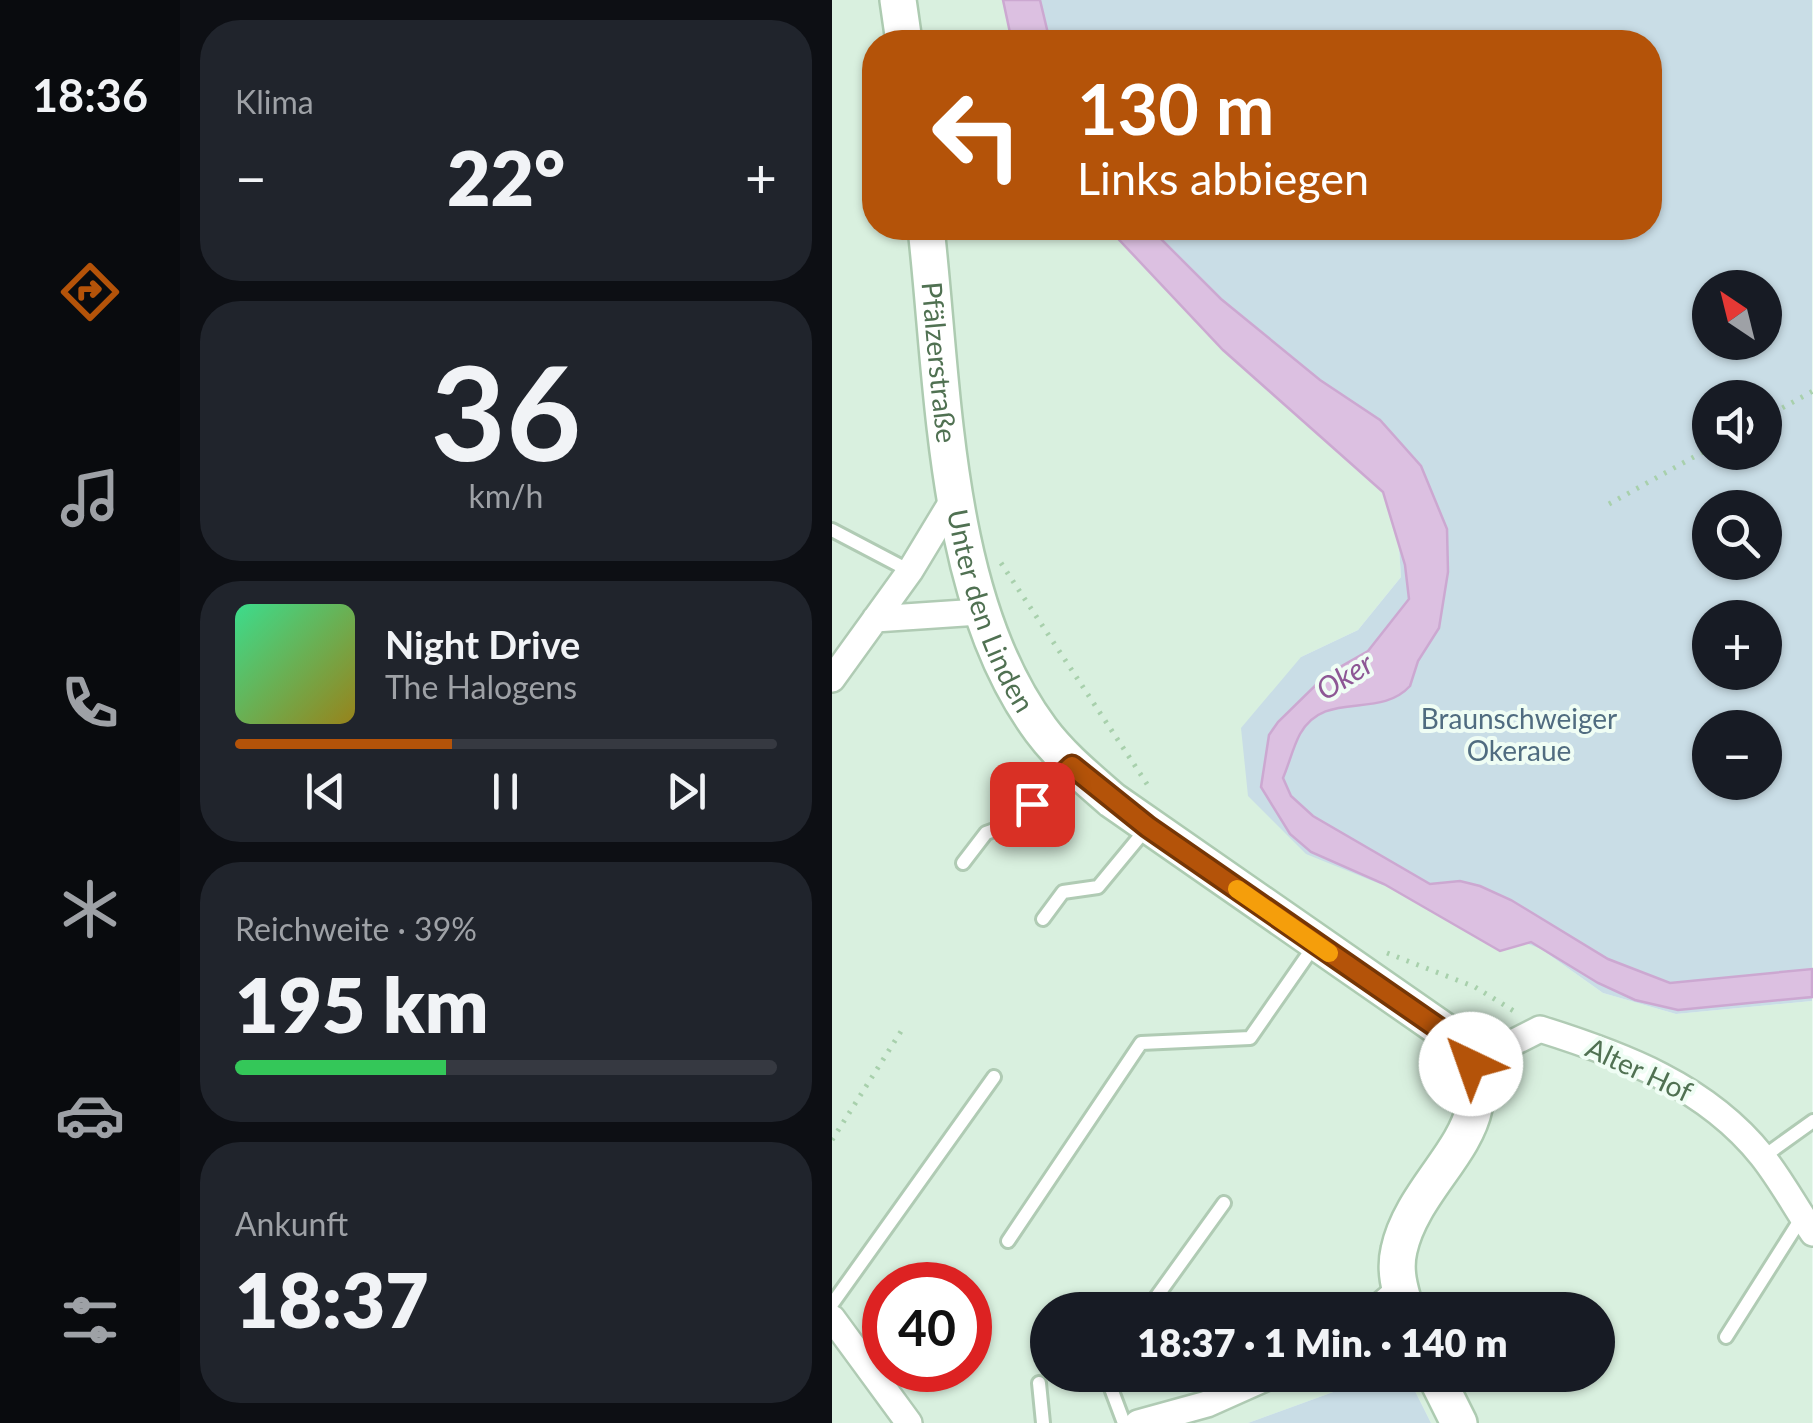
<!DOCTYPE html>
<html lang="de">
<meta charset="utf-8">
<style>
body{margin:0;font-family:Lato,sans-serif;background:#20242c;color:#f1f3f6;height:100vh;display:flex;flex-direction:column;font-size:38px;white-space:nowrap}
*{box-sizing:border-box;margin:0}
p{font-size:32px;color:#9ea1a6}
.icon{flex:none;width:55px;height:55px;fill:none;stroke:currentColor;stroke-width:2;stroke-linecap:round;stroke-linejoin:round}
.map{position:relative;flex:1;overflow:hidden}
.sheet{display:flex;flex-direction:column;gap:20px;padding:20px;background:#0d0f14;width:652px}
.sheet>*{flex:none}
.guide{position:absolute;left:30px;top:30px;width:800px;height:210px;border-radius:40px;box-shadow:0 2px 8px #0004;background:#b45309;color:#fff;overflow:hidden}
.needle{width:65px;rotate:325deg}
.fabs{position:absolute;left:860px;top:270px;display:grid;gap:20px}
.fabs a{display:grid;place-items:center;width:90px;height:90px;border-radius:50%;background:#171b24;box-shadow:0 2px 8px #0004;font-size:50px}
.speed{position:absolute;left:30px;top:1262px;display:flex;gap:20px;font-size:50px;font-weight:700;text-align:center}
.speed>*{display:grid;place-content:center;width:130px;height:130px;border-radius:50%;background:#171b24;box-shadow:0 2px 8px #0004;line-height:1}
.speed .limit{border:15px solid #d22;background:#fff;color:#111}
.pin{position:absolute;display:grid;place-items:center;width:85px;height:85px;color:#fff;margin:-42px;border-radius:20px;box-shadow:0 5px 15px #0006}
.me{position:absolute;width:110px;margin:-55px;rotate:318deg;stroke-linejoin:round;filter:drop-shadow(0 0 8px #0008)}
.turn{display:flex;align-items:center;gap:35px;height:210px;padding:0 50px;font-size:45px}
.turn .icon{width:130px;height:130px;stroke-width:2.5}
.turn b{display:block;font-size:70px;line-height:85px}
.big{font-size:75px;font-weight:800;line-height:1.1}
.sheet .card{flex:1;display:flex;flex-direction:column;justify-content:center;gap:15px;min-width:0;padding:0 35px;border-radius:40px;background:#20242c}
.sheet .dial{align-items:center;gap:0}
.dial b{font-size:130px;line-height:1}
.song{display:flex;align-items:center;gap:30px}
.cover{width:120px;height:120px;border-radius:15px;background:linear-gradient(135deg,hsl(150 70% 55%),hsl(50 70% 35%))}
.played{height:10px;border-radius:5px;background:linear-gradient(90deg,#b45309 40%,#363941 40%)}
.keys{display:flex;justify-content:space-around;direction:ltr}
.heat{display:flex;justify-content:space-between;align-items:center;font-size:55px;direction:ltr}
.charge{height:15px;border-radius:8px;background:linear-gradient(90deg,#34c759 39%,#363941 0)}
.trip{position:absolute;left:198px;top:1292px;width:585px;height:100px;border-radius:50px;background:#171b24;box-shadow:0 2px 8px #0004;font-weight:800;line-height:100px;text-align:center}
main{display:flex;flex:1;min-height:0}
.tab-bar{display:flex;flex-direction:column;width:180px;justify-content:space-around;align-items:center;background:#090b0e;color:#9ea1a6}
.tab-bar .icon{width:70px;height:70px}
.tab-bar .active{color:#b45309}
.tab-bar b{font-size:45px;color:#f1f3f6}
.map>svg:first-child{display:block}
.residential{fill:#d9f0df;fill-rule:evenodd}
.green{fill:#c9dde6;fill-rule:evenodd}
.water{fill:#dcc0e1;stroke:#cca8d1;stroke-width:2.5}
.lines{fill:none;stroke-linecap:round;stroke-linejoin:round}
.lane-casing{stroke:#b0cbb4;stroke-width:18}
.street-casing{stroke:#b0cbb4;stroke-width:30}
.secondary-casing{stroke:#adcbb1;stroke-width:40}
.path{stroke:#a8d0ac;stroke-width:5;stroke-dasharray:2.5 8;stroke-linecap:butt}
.lane{stroke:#fff;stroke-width:12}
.street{stroke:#fff;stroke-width:25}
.secondary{stroke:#fff;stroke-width:35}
.route-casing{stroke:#753606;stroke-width:25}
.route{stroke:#b45309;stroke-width:18}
.slow{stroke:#f59e0b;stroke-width:18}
.labels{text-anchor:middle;stroke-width:8;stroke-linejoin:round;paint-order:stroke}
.street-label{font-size:28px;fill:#507152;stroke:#effdf4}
.park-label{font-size:28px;fill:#506c80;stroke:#effdf4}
.water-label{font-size:30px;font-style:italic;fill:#8d5795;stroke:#effdf4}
</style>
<main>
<nav class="tab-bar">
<b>18:36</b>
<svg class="icon active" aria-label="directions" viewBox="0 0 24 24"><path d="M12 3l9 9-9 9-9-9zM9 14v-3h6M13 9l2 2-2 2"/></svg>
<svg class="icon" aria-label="music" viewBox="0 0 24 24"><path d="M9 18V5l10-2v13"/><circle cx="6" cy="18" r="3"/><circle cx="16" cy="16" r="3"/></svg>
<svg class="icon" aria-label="phone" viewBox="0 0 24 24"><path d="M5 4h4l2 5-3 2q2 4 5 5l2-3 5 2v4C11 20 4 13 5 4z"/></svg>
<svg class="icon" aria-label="climate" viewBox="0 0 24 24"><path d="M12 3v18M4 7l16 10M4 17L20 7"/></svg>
<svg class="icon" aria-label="car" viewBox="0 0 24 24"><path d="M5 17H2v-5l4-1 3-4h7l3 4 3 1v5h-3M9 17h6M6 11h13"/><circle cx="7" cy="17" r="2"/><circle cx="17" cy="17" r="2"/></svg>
<svg class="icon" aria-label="filters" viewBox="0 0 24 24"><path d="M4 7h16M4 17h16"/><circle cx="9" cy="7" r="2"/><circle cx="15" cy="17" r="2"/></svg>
</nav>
<section class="sheet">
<div class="card"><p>Klima</p>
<div class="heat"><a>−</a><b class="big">22°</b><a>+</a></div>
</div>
<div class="card dial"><b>36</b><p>km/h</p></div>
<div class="card">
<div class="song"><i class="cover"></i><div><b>Night Drive</b><p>The Halogens</p></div></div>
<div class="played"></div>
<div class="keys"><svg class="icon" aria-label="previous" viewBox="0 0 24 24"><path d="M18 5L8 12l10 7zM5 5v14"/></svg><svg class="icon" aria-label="pause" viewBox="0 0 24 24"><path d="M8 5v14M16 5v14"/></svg><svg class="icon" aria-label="next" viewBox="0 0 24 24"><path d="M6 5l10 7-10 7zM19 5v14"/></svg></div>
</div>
<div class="card"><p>Reichweite · 39%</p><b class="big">195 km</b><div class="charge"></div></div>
<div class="card"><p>Ankunft</p><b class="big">18:37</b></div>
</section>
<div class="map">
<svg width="981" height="1423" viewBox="0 0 981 1423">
<rect width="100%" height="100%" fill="#e9faef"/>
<!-- residential -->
<path class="residential" d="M0 0H177L190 42H42V228H283L563 487 569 577 526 630 469 657 709 949 771 993 844 1014 980 1001V1423H599L575 1375H765V1310H215V1375H548L416 1423H0ZM52 1285H138V1370H52Z"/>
<!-- green -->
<path class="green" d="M177 0H980V1001L844 1014 771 993 709 949 474 854 416 796 409 728 469 657 526 630 569 577 563 487 283 228H818V42H190ZM878 288H932V342H878ZM878 398H932V452H878ZM878 508H932V562H878ZM878 618H932V672H878ZM878 728H932V782H878Z
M548 1375H575L599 1423H416Z"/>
<!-- water -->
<path class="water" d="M171 0H208L218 42H180Z
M276 228H318L389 299 488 380 548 420 589 466 615 529 616 572 607 628 586 661 578 686C547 720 493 689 468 734 461 747 457 764 451 778L459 796 481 816 598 884 628 881 648 886 679 900 776 959 838 983 980 969V997L846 1010 803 1000 766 983 699 942 668 951 552 884 479 852 458 834 429 787 437 735 446 722 494 675 536 651 577 599 573 565 551 492 391 350Z"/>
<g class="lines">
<defs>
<path id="lane" d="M0 530 78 571
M131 863 154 833 179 824 239 767
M211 919 231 892 266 887 314 829
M931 1157 981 1121
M176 1241 309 1043 418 1038 482 946
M0 1304 162 1077
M315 1310 392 1203
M894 1337 970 1217
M274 1375 292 1423
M376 1375 397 1394
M207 1383 211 1423"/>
<path id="street" d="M43 619 147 612
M0 679 78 571 124 495
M639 1064 708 1029C791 1055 874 1086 930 1156 949 1180 964 1208 981 1233
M543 1310 568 1289
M0 1318 77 1423
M306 1423 375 1404 440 1375"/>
<g id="secondary">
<path d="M66 0 72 42"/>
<path id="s1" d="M94 228C112 386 111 599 209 730 229 757 255 778 280 800L615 1033C695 1118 584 1169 567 1250 562 1271 568 1290 574 1310"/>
<path d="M603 1375 627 1423"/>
</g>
</defs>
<!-- lane casing -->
<use href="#lane" class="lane-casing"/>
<!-- street casing -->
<use href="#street" class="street-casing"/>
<!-- secondary casing -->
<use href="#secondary" class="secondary-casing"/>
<!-- path -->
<path class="path" d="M932 418 981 391
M777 504 878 448
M169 563 317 787
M555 953 643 987 685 1013
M0 1140 73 1025"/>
<!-- lane -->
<use href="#lane" class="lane"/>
<!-- street -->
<use href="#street" class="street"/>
<!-- secondary -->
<use href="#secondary" class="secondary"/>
</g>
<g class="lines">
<defs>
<path id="route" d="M200 804 240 766 316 827 615 1034 639 1064"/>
</defs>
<!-- route casing -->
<use href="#route" class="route-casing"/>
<!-- route -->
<use href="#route" class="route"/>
<!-- slow -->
<path class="slow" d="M405 889 497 953"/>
</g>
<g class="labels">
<!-- street labels -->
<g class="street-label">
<text dy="10" stroke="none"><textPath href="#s1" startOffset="135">Pfälzerstraße</textPath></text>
<text dy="10" stroke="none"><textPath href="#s1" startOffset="390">Unter den Linden</textPath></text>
<text transform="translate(807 1070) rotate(25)" y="10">Alter Hof</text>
</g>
<!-- park labels -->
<g class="park-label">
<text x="687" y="729">Braunschweiger<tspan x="687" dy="32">Okeraue</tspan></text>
</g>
<!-- water labels -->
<g class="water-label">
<text transform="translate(513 677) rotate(-32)" y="10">Oker</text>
</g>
</g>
</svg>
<div class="fabs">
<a><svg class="needle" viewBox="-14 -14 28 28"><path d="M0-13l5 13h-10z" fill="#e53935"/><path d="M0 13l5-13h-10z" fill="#9ea1a6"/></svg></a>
<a><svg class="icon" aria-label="sound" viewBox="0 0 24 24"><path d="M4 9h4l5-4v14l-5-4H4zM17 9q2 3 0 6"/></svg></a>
<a><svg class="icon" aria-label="search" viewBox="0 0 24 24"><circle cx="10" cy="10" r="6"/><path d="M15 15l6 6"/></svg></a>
<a>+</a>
<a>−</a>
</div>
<div class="speed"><div class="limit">40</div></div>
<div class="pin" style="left:200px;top:804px;background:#d93025"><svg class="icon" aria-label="arrive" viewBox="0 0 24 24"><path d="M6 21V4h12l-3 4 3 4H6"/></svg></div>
<svg class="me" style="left:639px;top:1064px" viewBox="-20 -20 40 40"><circle r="19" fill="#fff"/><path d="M0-13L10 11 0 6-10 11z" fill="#b45309"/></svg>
<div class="trip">18:37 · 1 Min. · 140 m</div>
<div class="guide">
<div class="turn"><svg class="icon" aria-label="left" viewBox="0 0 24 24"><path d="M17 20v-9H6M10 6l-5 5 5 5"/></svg><div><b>130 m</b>Links abbiegen</div></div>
</div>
</div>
</main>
